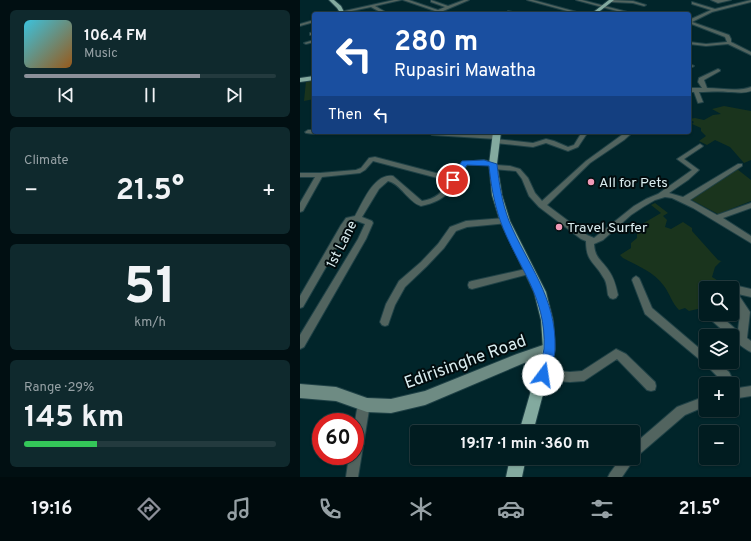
<!DOCTYPE html>
<meta charset="utf-8">
<style>
body{margin:0;font-family:Overpass,sans-serif;background:#0f292d;color:#f1f3f6;height:100vh;display:flex;flex-direction:column;font-size:15px;white-space:nowrap}
*{box-sizing:border-box;margin:0}
p{font-size:13px;color:#96a1a5}
.icon{flex:none;width:22px;height:22px;fill:none;stroke:currentColor;stroke-width:2;stroke-linecap:round;stroke-linejoin:round}
.map{position:relative;flex:1;overflow:hidden}
.panel{display:flex;flex-direction:column;gap:10px;padding:10px;background:#010f12;width:300px}
.panel>*{flex:none}
.top-card{position:absolute;left:12px;top:12px;width:379px;height:122px;border-radius:4px;box-shadow:0 1px 3px #0004,0 0 0 1px #233a3e;background:#1a4fa0;color:#fff;overflow:hidden}
.buttons{position:absolute;left:399px;top:281px;display:grid;gap:8px}
.buttons a{display:grid;place-items:center;width:40px;height:40px;border-radius:4px;background:#011c20;box-shadow:0 1px 3px #0004,0 0 0 1px #233a3e;font-size:20px}
.speed{position:absolute;left:12px;top:413px;display:flex;gap:8px;font-size:20px;font-weight:700;text-align:center}
.speed>*{display:grid;place-content:center;width:52px;height:52px;border-radius:50%;background:#011c20;box-shadow:0 1px 3px #0004,0 0 0 1px #233a3e;line-height:1}
.speed .limit{border:6px solid #d22;background:#fff;color:#111}
.pin{position:absolute;display:grid;place-items:center;width:34px;height:34px;color:#fff;margin:-17px;border:2px solid #fff;border-radius:50%;box-shadow:0 1px 4px #0007}
.me{position:absolute;width:44px;margin:-22px;rotate:14deg;stroke-linejoin:round;filter:drop-shadow(0 0 3px #0008)}
.turn{display:flex;align-items:center;gap:14px;height:84px;padding:0 16px;font-size:18px}
.turn .icon{width:52px;height:52px;stroke-width:2.5}
.turn b{display:block;font-size:28px;line-height:34px}
.then{display:flex;align-items:center;height:38px;padding:0 16px;background:#0003;gap:8px;font-size:15px}
.big{font-size:30px;font-weight:700;line-height:1.1}
.panel .tile{flex:1;display:flex;flex-direction:column;justify-content:center;gap:6px;min-width:0;padding:0 14px;border-radius:6px;background:#0f292d}
.panel .dial{align-items:center;gap:0}
.dial b{font-size:52px;line-height:1}
.song{display:flex;align-items:center;gap:12px}
.cover{width:48px;height:48px;border-radius:6px;background:linear-gradient(135deg,hsl(190 70% 55%),hsl(30 70% 35%))}
.played{height:4px;border-radius:2px;background:linear-gradient(90deg,#8c9099 70%,#233a3e 70%)}
.keys{display:flex;justify-content:space-around;direction:ltr}
.heat{display:flex;justify-content:space-between;align-items:center;font-size:22px;direction:ltr}
.charge{height:6px;border-radius:3px;background:linear-gradient(90deg,#34c759 29%,#233a3e 0)}
.trip{position:absolute;left:110px;top:425px;width:230px;height:40px;border-radius:4px;background:#011c20;box-shadow:0 1px 3px #0004,0 0 0 1px #233a3e;font-weight:700;line-height:40px;text-align:center}
.tab-bar{display:flex;height:64px;justify-content:space-around;align-items:center;background:#000b0d;color:#96a1a5}
.tab-bar .icon{width:28px;height:28px}
.tab-bar .selected{color:#8c9099}
.tab-bar b{font-size:18px;color:#f1f3f6}
main{display:flex;flex:1;min-height:0}
.map>svg:first-child{display:block}
.green{fill:#1a341d}
.lines{fill:none;stroke-linecap:round;stroke-linejoin:round}
.minor-casing{stroke:#1f4146;stroke-width:2}
.secondary-casing{stroke:#1f4146;stroke-width:2}
.primary-casing{stroke:#1f4146;stroke-width:2}
.minor{fill:#52645f;fill-rule:evenodd}
.secondary{fill:#6e8b83;fill-rule:evenodd}
.primary{fill:#83aa9f;fill-rule:evenodd}
.route{fill:#1a73e8;stroke:#114b97}
.poi-dot{fill:#f09ab7;stroke:#020c0e;stroke-width:1.5}
.labels{text-anchor:middle;stroke-width:4;stroke-linejoin:round;paint-order:stroke}
.poi-label{font-size:14px;fill:#d9ecef;stroke:#020c0e;text-anchor:start}
.street-label{font-size:14px;fill:#d9ecef;stroke:#020c0e}
.near-street-label{font-size:17px;fill:#d9ecef;stroke:#020c0e}
</style>
<main>
<section class="panel">
<div class="tile">
<div class="song"><i class="cover"></i><div><b>106.4 FM</b><p>Music</p></div></div>
<div class="played"></div>
<div class="keys"><svg class="icon" aria-label="previous" viewBox="0 0 24 24"><path d="M18 5L8 12l10 7zM5 5v14"/></svg><svg class="icon" aria-label="pause" viewBox="0 0 24 24"><path d="M8 5v14M16 5v14"/></svg><svg class="icon" aria-label="next" viewBox="0 0 24 24"><path d="M6 5l10 7-10 7zM19 5v14"/></svg></div>
</div>
<div class="tile"><p>Climate</p>
<div class="heat"><a>−</a><b class="big">21.5°</b><a>+</a></div>
</div>
<div class="tile dial"><b>51</b><p>km/h</p></div>
<div class="tile"><p>Range · 29%</p><b class="big">145 km</b><div class="charge"></div></div>
</section>
<div class="map">
<svg width="451" height="477" viewBox="0 0 451 477">
<rect width="100%" height="100%" fill="#01252a"/>
<!-- green -->
<path class="green" d="M14 80V99L4 101 6 81Z
M424 106 451 111V160L444 163 430 147 415 140 407 145 399 141 406 136 401 131V128L392 124 394 122 389 119 395 118 404 120 413 115 421 114 412 109Z
M437 169 451 180V201L418 214 390 199Z
M355 203 368 213 363 216 367 220 365 227 371 229 383 222 392 228V231L418 260 424 262 421 261 415 267 412 277 425 285 423 288H406V307L389 311 385 308 379 310C372 303 370 294 364 286 354 272 338 266 323 258L320 255 331 248V243L337 238V227L361 213 351 205Z"/>
<g class="lines">
<defs>
<path id="minor" d="M94 0H101L75 6 89 14H84L71 7 42 13 40 12Z
M103 0H109L138 10 145 7 131 2V0L148 6 164 0H169L136 14H132L135 11Z
M227 0H233L284 14H278Z
M276 0H282L335 14H328Z
M311 0 333 1 346 5 344 6 333 3 311 2 309 1Z
M411 0H431L418 3Z
M451 0V2L412 12 392 22 429 35 431 39V42L451 52V55L428 44 406 46 389 44V42L406 44 427 42 425 37 389 23V20L411 10 392 4V2L415 9Z
M208 11 217 13 218 14 207 13Z
M181 12 186 14H180Z
M14 20V22L0 26V24Z
M14 32V35H10V33Z
M14 40V42L6 44 4 43Z
M389 64 394 66 392 67H389Z
M418 69 420 70V71L404 80 407 88C421 88 438 92 451 87V91C443 94 437 92 428 92 418 91 408 92 399 92L403 102 398 103 394 92H389V88H402L398 82 399 78Z
M8 130H14V132H17L14 134 6 133 5 132Z
M134 132 196 135 199 137 196 139 132 135 131 134Z
M282 132H288L278 147 268 151 246 143 233 147 195 143 192 141 195 139 233 143 246 139 254 141 268 147 274 145Z
M326 132H333L324 140 290 163 247 205 287 235 294 238 334 206 346 199 358 194 392 170 377 159 400 144 403 146 402 147 384 159 399 170 388 180 369 193 383 197 438 164H442V166L390 200 417 215 451 203V208L423 218 451 236V243L393 208 372 198 365 197 355 200 343 207 331 215 303 240 294 244C295 259 302 260 309 271 314 278 316 286 318 295L316 298 313 299 310 298 308 295C307 289 307 282 303 277 294 261 286 262 286 241L281 239 239 207 229 196 222 179 216 171 193 169 190 167 191 166 184 164 167 165C152 187 150 200 121 206 108 202 101 184 88 181L79 189 62 217 72 221 73 223 66 239 4 347 0 349V335L58 239 65 224 57 221 52 222 3 307 0 308V296L41 225 46 218 55 216C63 202 74 173 93 176L122 201C135 199 143 193 149 181L73 161 65 170 60 173 22 177 3 211 0 212V203L15 177H0V173H20L56 170 61 168 69 158 75 157 151 177 163 162 184 160 195 163 196 165 210 166 220 169 228 178 235 193 242 201 286 161Z
M205 218 209 221 208 223 167 227 156 231 144 248 127 266 105 287 95 305 88 325 85 326 82 325 80 322 86 304 99 281 121 262 138 244 150 227 166 221Z
M230 268 233 269 234 271 233 273 172 289 169 288 168 285 169 282 172 281Z
M336 276 339 278 340 280 352 308 406 354V362H417L429 372 435 384 434 388H432V384H424L421 380 405 364 345 314 332 280 333 278Z
M434 285 451 289V297L438 294 450 312 447 338 451 341V352C440 347 418 326 408 317L406 314H418L438 331 440 313 432 300V288H430Z
M316 349 326 354 355 382 356 386 355 390 351 391 347 390 317 359 284 381 270 382 243 380 239 379 238 375 239 371 243 370 270 372 282 371Z
M451 386V396L432 399V389Z
M406 396V406L385 415 335 458 322 477H308L310 473 321 458H333V445L377 407Z
M64 398 68 400 70 404 58 477H46L49 456H55C55 438 53 417 60 400Z"/>
<path id="secondary" d="M249 343 253 345 255 349 253 353 224 363 125 405 91 413 67 412 36 401 0 398V384L36 387 67 398 91 399 125 391 217 354Z"/>
<path id="primary" d="M29 0H34L41 6 45 14H41L37 8Z
M309 0H314L296 14H291Z
M14 76V80L0 82V78Z
M193 132H201L197 164 202 195 210 221 246 292 253 320 255 349 233 432H219L243 349 241 320 234 292 200 221 192 195 189 164Z
M210 458H226L222 477H206Z"/>
</defs>
<!-- minor casing -->
<use href="#minor" class="minor-casing"/>
<!-- secondary casing -->
<use href="#secondary" class="secondary-casing"/>
<!-- primary casing -->
<use href="#primary" class="primary-casing"/>
<!-- minor -->
<use href="#minor" class="minor"/>
<!-- secondary -->
<use href="#secondary" class="secondary"/>
<!-- primary -->
<use href="#primary" class="primary"/>
</g>
<!-- route -->
<path class="route" d="M184 160 197 164C199 184 202 202 209 221 227 264 257 298 255 349 255 357 251 367 249 375L247 379 243 381 239 379 237 375C239 367 243 357 244 349 247 296 216 265 200 220 194 202 191 185 189 166L167 165 155 181H150L149 180 162 161Z"/>
<!-- markers -->
<g class="poi-dot">
<circle cx="291" cy="182" r="4"/>
<circle cx="259" cy="227" r="4"/>
</g>
<g class="labels">
<!-- poi labels -->
<g class="poi-label">
<text x="299" y="187">All for Pets</text>
<text x="267" y="232">Travel Surfer</text>
</g>
<!-- street labels -->
<g class="street-label">
<text transform="translate(41 244) rotate(-63)" y="5">1st Lane</text>
</g>
<!-- near-street labels -->
<g class="near-street-label">
<text transform="translate(165 361) rotate(-20)" y="6">Edirisinghe Road</text>
</g>
</g>
</svg>
<div class="buttons">
<a><svg class="icon" aria-label="search" viewBox="0 0 24 24"><circle cx="10" cy="10" r="6"/><path d="M15 15l6 6"/></svg></a>
<a><svg class="icon" aria-label="layers" viewBox="0 0 24 24"><path d="M12 4l9 5-9 5-9-5zM3 14l9 5 9-5"/></svg></a>
<a>+</a>
<a>−</a>
</div>
<div class="speed"><div class="limit">60</div></div>
<div class="pin" style="left:153px;top:180px;background:#d93025"><svg class="icon" aria-label="arrive" viewBox="0 0 24 24"><path d="M6 21V4h12l-3 4 3 4H6"/></svg></div>
<svg class="me" style="left:243px;top:375px" viewBox="-20 -20 40 40"><circle r="19" fill="#fff"/><path d="M0-13L10 11 0 6-10 11z" fill="#1a73e8"/></svg>
<div class="trip">19:17 · 1 min · 360 m</div>
<div class="top-card">
<div class="turn"><svg class="icon" aria-label="left" viewBox="0 0 24 24"><path d="M17 20v-9H6M10 6l-5 5 5 5"/></svg><div><b>280 m</b>Rupasiri Mawatha</div></div>
<div class="then">Then<svg class="icon" aria-label="left" viewBox="0 0 24 24"><path d="M17 20v-9H6M10 6l-5 5 5 5"/></svg></div>
</div>
</div>
</main>
<nav class="tab-bar">
<b>19:16</b>
<svg class="icon selected" aria-label="directions" viewBox="0 0 24 24"><path d="M12 3l9 9-9 9-9-9zM9 14v-3h6M13 9l2 2-2 2"/></svg>
<svg class="icon" aria-label="music" viewBox="0 0 24 24"><path d="M9 18V5l10-2v13"/><circle cx="6" cy="18" r="3"/><circle cx="16" cy="16" r="3"/></svg>
<svg class="icon" aria-label="phone" viewBox="0 0 24 24"><path d="M5 4h4l2 5-3 2q2 4 5 5l2-3 5 2v4C11 20 4 13 5 4z"/></svg>
<svg class="icon" aria-label="climate" viewBox="0 0 24 24"><path d="M12 3v18M4 7l16 10M4 17L20 7"/></svg>
<svg class="icon" aria-label="car" viewBox="0 0 24 24"><path d="M5 17H2v-5l4-1 3-4h7l3 4 3 1v5h-3M9 17h6M6 11h13"/><circle cx="7" cy="17" r="2"/><circle cx="17" cy="17" r="2"/></svg>
<svg class="icon" aria-label="filters" viewBox="0 0 24 24"><path d="M4 7h16M4 17h16"/><circle cx="9" cy="7" r="2"/><circle cx="15" cy="17" r="2"/></svg>
<b>21.5°</b>
</nav>
